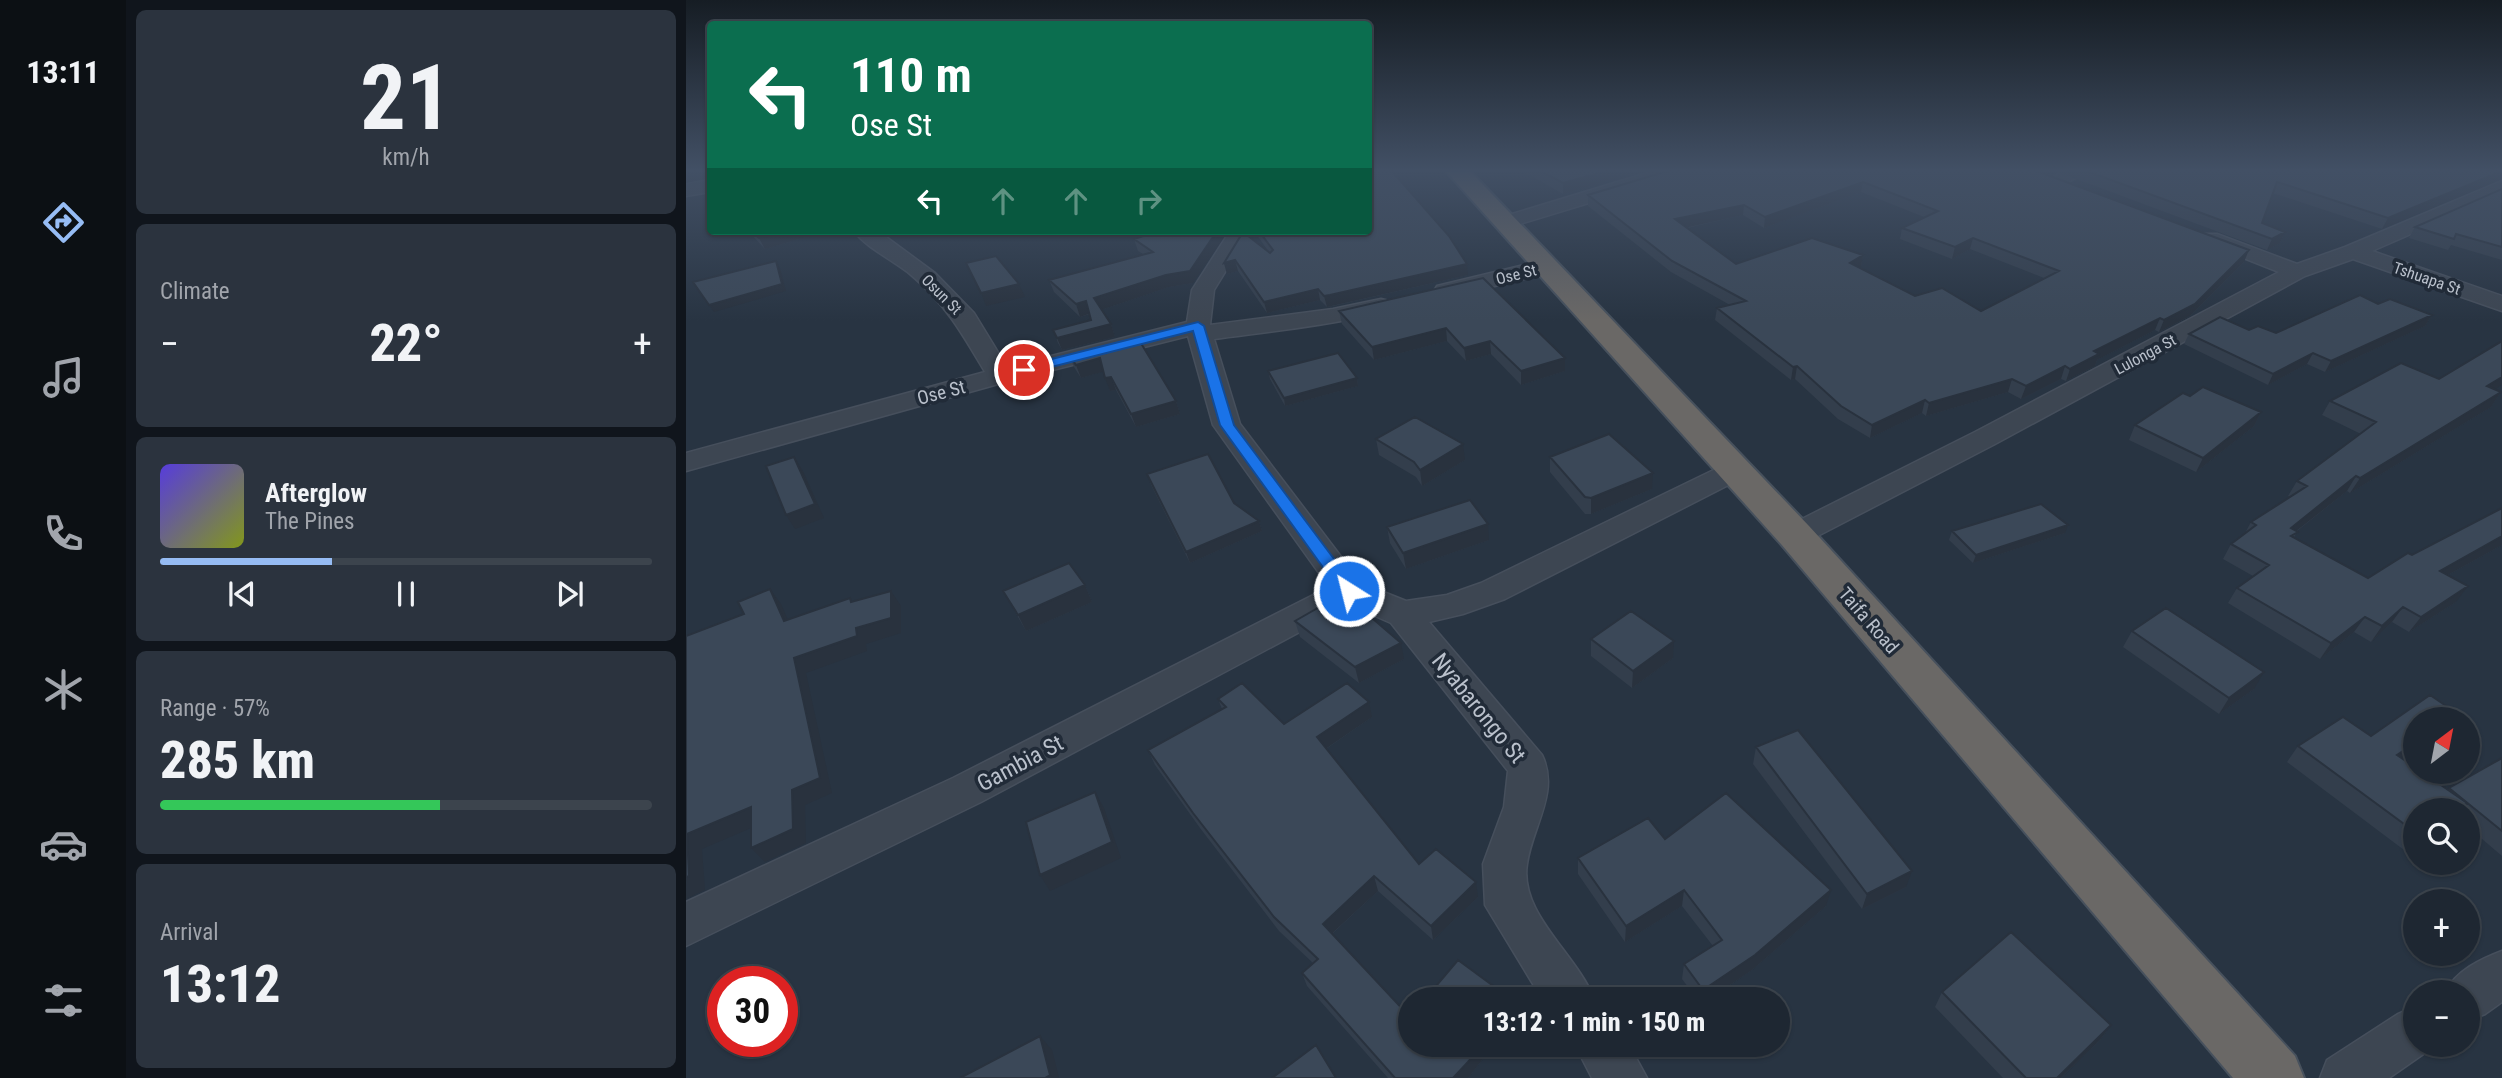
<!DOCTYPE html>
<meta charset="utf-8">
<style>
body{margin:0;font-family:"Roboto Condensed",sans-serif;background:#2b333e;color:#f1f3f6;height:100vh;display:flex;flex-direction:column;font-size:26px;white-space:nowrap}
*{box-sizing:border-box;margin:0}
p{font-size:23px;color:#a1a5ac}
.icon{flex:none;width:38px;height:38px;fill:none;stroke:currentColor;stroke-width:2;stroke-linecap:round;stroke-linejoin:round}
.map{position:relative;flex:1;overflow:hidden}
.panel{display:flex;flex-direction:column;gap:10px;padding:10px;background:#10151c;width:560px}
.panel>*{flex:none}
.hud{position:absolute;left:21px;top:21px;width:665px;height:214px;border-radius:7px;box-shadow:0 2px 5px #0004,0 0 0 2px #3c444d;background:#0b6e4f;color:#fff;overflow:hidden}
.needle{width:46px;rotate:32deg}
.tools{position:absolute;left:1717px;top:707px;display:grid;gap:14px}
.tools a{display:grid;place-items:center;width:77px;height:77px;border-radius:50%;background:#1e2732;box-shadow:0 2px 5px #0004,0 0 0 2px #3c444d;font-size:35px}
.speed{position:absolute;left:21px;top:966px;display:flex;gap:14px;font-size:35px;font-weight:700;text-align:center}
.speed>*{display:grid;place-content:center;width:91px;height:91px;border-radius:50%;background:#1e2732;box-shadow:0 2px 5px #0004,0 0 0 2px #3c444d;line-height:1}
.speed .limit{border:10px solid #d22;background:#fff;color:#111}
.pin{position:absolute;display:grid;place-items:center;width:60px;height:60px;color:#fff;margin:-30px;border:4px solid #fff;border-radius:50%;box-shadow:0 2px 7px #0007}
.me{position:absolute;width:77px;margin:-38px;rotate:324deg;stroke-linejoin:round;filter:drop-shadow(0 0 5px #0008)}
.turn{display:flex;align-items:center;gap:24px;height:147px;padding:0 28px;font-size:32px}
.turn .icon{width:91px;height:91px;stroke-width:2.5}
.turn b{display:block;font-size:49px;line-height:60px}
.lanes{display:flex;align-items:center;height:66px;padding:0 28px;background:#0003;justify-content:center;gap:35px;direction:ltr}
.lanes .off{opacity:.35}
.big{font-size:52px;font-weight:800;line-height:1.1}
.panel .tile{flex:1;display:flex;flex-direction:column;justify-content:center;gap:10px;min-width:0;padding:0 24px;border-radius:10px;background:#2b333e}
.panel .dial{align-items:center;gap:0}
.dial b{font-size:91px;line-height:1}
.song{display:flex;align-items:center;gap:21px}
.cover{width:84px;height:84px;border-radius:10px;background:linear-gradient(135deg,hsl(250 70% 55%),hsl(70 70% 35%))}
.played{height:7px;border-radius:4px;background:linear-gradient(90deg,#96bcf4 35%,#3c444d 35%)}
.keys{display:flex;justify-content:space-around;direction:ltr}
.heat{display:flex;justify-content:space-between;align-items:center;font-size:38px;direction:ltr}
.charge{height:10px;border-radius:5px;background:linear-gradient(90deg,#34c759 57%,#3c444d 0)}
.trip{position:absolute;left:712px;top:987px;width:392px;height:70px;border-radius:35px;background:#1e2732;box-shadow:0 2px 5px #0004,0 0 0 2px #3c444d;font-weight:800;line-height:70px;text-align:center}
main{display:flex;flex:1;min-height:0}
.tab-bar{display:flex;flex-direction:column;width:126px;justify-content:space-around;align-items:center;background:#0c1014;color:#a1a5ac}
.tab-bar .icon{width:49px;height:49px}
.tab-bar .current{color:#96bcf4}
.tab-bar b{font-size:32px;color:#f1f3f6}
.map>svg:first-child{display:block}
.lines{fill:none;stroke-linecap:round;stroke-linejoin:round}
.minor-casing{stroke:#464f5c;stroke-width:3}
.trunk-casing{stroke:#47515d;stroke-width:4}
.minor{fill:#3d4652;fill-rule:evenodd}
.trunk{fill:#6a6866;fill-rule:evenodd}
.wall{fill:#333e4c;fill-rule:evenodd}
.shaded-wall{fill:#29323e}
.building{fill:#3b4858;stroke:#29323e;stroke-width:2;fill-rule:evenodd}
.route{fill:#1a73e8;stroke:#114b97;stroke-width:2}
.labels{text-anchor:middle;stroke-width:7;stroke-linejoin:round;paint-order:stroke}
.far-street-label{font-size:16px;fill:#bac1cc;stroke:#212b38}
.street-label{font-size:19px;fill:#bac1cc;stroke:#212b38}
.near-street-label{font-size:23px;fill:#bac1cc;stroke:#212b38}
</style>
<main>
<nav class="tab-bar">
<b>13:11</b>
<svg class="icon current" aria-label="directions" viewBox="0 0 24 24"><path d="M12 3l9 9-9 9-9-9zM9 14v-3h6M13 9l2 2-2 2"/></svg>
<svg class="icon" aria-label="music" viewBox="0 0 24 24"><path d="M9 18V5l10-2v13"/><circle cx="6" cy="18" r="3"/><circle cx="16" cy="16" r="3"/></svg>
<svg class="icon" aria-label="phone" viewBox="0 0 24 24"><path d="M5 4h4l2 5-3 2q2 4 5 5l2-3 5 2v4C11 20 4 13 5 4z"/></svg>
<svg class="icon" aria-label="climate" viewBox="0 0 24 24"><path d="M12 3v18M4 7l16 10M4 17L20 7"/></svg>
<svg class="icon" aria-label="car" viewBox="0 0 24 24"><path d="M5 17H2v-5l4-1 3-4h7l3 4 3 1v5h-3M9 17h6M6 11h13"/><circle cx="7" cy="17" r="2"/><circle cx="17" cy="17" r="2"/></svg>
<svg class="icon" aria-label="filters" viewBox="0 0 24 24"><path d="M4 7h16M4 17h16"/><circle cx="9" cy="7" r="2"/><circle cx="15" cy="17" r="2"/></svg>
</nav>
<section class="panel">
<div class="tile dial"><b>21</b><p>km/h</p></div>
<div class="tile"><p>Climate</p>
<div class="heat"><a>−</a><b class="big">22°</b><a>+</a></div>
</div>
<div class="tile">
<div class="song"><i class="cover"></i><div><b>Afterglow</b><p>The Pines</p></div></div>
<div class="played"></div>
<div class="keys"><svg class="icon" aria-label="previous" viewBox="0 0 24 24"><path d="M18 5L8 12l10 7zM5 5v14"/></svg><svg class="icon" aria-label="pause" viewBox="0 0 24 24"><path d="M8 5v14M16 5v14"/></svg><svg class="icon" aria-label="next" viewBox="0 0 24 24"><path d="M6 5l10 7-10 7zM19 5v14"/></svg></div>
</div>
<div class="tile"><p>Range · 57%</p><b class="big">285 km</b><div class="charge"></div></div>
<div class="tile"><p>Arrival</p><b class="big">13:12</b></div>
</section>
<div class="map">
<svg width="1816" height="1078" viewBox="0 0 1816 1078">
<rect width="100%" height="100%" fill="#283442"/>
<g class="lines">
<defs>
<path id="minor" d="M971 170H1001L998 174 827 226H813L810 222 813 218Z
M1379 170H1404L1377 185H1363L1361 181Z
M24 180V192L0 196V184Z
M1816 181V194L1686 251 1816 296V311L1667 259 1619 276 1309 444 1120 542 1109 545 1098 542 1093 535 1098 528 1289 432 1593 272 1517 242 1514 238 1517 234H1531L1611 264 1659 247Z
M168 231H192L249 273 288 313 321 367 501 322 506 290 544 231H564L528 290 524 325 647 309 695 299 703 301 707 306 703 311C646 325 587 331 528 339L554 424 675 583 720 601 761 595 795 583 1040 464 1050 461 1060 464 1065 470 1060 476 819 599 777 614 743 622 856 755C874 792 846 827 841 864 833 914 891 954 908 999H856L799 905 797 864 818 807 822 771 705 623 664 605 295 802 0 946V902L267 778 643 587 527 425 502 336 323 381 0 471V453L299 372C276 333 259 303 224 274 208 261 178 246 168 231Z
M859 260 867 262 870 267 867 272 759 298 751 296 748 291 751 286Z
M1816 951V1002L1799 1014 1782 1021V992H1760C1769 971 1795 959 1816 951Z
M1729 1006V1045H1748L1746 1048 1703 1078H1634L1641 1060 1712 1014Z
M889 1045H943L961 1078H906Z"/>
<path id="trunk" d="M759 170H783L1123 526 1609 1056 1618 1078H1547L1095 544Z"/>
</defs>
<!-- minor casing -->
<use href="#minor" class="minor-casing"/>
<!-- trunk casing -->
<use href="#trunk" class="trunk-casing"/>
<!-- minor -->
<use href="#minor" class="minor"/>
<!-- trunk -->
<use href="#trunk" class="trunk"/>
</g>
<!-- wall -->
<path class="wall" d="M835 170H960L877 194Z
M1348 170 1558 262 1504 316 1473 332 1469 330 1411 360 1409 366 1380 381 1375 379 1335 399 1322 392 1240 416 1236 413 1184 438 1152 419 1109 379 1105 380 1029 320 1031 308 1044 305 985 272 902 206V195ZM1175 192 1238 217 1216 228 1214 239 1266 259 1284 249 1358 278 1295 311 1229 296 1173 268 1175 267 1177 255 1050 264 1001 228 1057 215 1078 228Z
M1366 170H1816L1696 229 1587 193 1576 223 1599 232 1594 243 1581 250Z
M1816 189V260L1765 245 1762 250 1723 238 1729 227Z
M62 231H125L127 235 79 249Z
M568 231H682L782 275 647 306 641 307 634 300 581 313 552 271 541 274 538 263 583 252Z
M448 239 507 283 483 287 415 310 425 324 429 337 376 350 372 343 367 330 405 320 404 314 394 317 368 292 363 280 457 254 452 251Z
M797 278 879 358V371L835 385 805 354 780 361 761 341 688 360 656 324 653 311Z
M1692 304 1746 315 1739 326 1639 372 1621 364 1582 385 1498 344 1503 334 1563 330 1590 333Z
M383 355 490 401 494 414 450 427 430 390 424 391 418 371 395 378 388 367Z
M582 371 671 378 672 386 599 406 584 379Z
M1753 379 1809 389 1815 392 1805 407 1664 493 1661 491 1611 531 1608 538 1682 578 1726 555 1816 545 1762 575 1770 602 1723 632 1706 622 1685 642 1668 632 1634 659 1542 603 1551 588 1567 576 1537 559 1545 544 1559 533 1565 522 1604 497 1602 496 1611 481 1675 434 1636 415 1644 401Z
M1504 396 1575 412 1568 426 1510 472 1443 440 1449 425Z
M690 439 779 460 736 486 730 477 693 455Z
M864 457 966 489 905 514H899L864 472Z
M461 474 548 503 573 521 576 531 504 563 465 485Z
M701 527 803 540 720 569 704 543Z
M1266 531 1379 533 1287 563 1263 540Z
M399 585 406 602 340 631 317 591Z
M609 621 718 659 673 683 614 637Z
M1446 631 1568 689 1533 714 1437 647Z
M905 639 987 658 946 688 905 656Z
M1744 695 1772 714 1768 719H1729V749L1716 758 1729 767V772H1736L1761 790 1816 758V856L1782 827V810H1729V847L1722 853 1601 762 1612 746 1657 717 1685 736Z
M532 699 598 724 686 717 640 749 733 864 792 897 747 940 692 891 646 934 724 1045H808L782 1078H702L621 986 616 973 627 963 593 931 514 828 469 765 462 750 536 709Z
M1070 747 1220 887 1176 909 1067 764Z
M979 839 1140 906 1066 970 1023 999H1011L996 979 998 964 1027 946 996 906 939 942 892 874V858Z
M1256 992 1425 1025 1414 1040 1375 1078H1317L1249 1007Z"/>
<!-- shaded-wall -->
<path class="shaded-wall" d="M7 170H19L24 177 0 183V172Z
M924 170H960L877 194V183Z
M1816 171V179L1696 229 1702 218Z
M1177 182 1175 192 1078 228 1079 217Z
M1058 205 1057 215 989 230V219Z
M98 231H125L127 235 79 249 73 238Z
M531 231H542L507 283 483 287 412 311 408 298Z
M1599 232 1594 243 1581 250 1586 239Z
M1287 238 1284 249 1266 259 1269 247Z
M1563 250 1558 262 1504 316 1473 332 1478 320Z
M1177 255 1175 267 1162 275 1164 263Z
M549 260 552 271 541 274 538 263Z
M90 261 94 268 100 291 28 312 23 305Z
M781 264 782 275 641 307 638 296Z
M333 284 339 297 300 306 295 293Z
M632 289 634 300 581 313 578 302Z
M400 301 405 313 394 317 390 304Z
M1746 315 1739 326 1639 372 1645 361Z
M1474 318 1469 330 1411 360 1409 366 1380 381 1384 369 1408 351Z
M425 324 429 337 376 350 371 338Z
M760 328 761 341 688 360 686 347Z
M804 341 805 354 780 361 778 348Z
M1627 353 1621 364 1582 385 1587 374Z
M414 358 419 371 395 378 390 365Z
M879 358V371L835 385V371Z
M1111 366 1109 379 1105 380 1107 367Z
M1379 366 1375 379 1335 399 1340 386Z
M425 377 430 390 424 391 419 378Z
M1816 377V385L1791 400 1801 386Z
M671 378 672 386 599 406 598 398Z
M1326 379 1322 392 1240 416 1243 403Z
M1815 392 1805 407 1664 493 1674 478Z
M1239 400 1236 413 1184 438 1186 425Z
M490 401 494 414 450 427 445 414Z
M1575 412 1568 426 1510 472 1517 458Z
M777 444 779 460 736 486 734 470Z
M108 457 117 471 138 518 109 529 100 515Z
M967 473 966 489 905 514V498Z
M1670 476 1661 491 1595 543 1605 528Z
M573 521 576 531 504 563 500 552Z
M802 524 803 540 720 569 717 553Z
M1382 525 1379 533 1287 563 1290 555Z
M1816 536V545L1742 586 1754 571Z
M399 585 406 602 340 631 332 615Z
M1782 586 1770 602 1723 632 1735 617Z
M84 589 95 604 109 636 98 621Z
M205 591 215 606V633L180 644 181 651 120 673 146 793 119 805 120 843 79 862 65 848 106 790 108 658 170 628Z
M1717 607 1706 622 1685 642 1696 626Z
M1679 617 1668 632 1634 659 1645 643Z
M988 641 987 658 946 688 947 671Z
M715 643 718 659 673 683 669 667Z
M1578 672 1568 689 1533 714 1543 698Z
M683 702 686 717 635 752 631 737Z
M1729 743V749L1698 770 1711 755Z
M409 792 418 808 435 858 364 891 354 875Z
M65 807 79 822 16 849 19 890 0 899 1 834Z
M1226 871 1220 887 1176 909 1181 894Z
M688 876 692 891 641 938 637 924Z
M790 882 792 897 747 940 745 926Z
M998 890 996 906 939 942 940 926Z
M1145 890 1140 906 1066 970 1023 999H1015L1017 990Z
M1425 1025 1414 1040 1375 1078H1371Z
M354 1036 366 1050 373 1078H359Z
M796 1045H808L782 1078H767Z"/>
<!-- building -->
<path class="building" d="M21 170H24V188L20 184Z
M682 170H705L763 236 781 264 644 295 638 296 632 289 578 302 549 260 538 263 557 232 584 253 587 250 573 231H682Z
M853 170H924L877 183Z
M985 170H1348L1563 250 1509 304 1478 320 1474 318 1408 351 1413 354 1384 369 1379 366 1340 386 1326 379 1243 403 1239 400 1186 425 1155 406 1111 366 1107 367 1031 308 1060 301 986 261 902 195ZM1177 182 1252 211 1216 228 1269 247 1287 238 1373 271 1295 311 1256 288 1229 296 1164 263 1177 255 1126 238 1050 264 989 219 1058 205 1079 217Z
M1398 170H1816V171L1702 218 1591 182 1576 223 1599 232 1586 239Z
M1816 189V247L1770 234 1768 239 1729 227Z
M66 231H98L73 238Z
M473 231H531L504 271 480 275 408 298 425 324 371 338 367 330 405 320 400 301 390 304 363 280 467 252 448 239Z
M310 256 333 284 295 293 280 263Z
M90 261 96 284 23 305 7 282Z
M797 278 879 358 835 371 804 341 778 348 760 328 686 347 653 311Z
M1674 295 1692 304 1704 299 1746 315 1645 361 1627 353 1587 374 1503 334 1534 317 1563 330 1572 326 1590 333Z
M453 340 490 401 445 414 425 377 419 378 414 358 390 365 383 355Z
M1816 341V377L1801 386 1815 392 1674 478 1670 476 1605 528 1612 532 1605 536 1682 578 1722 553 1726 555 1816 508V536L1754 571 1782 586 1735 617 1717 607 1696 626 1679 617 1645 643 1551 588 1583 565 1545 544 1570 525 1565 522 1621 486 1611 481 1690 422 1644 401 1715 363 1753 379Z
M652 353 671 378 598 398 582 371Z
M1517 387 1575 412 1517 458 1449 425 1497 393 1504 396Z
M729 417 777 444 734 470 728 462 690 439Z
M923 434 967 473 905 498 899 497 864 457Z
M522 454 548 503 573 521 500 552 461 474Z
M108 457 129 504 100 515 80 466Z
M784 500 802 524 717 553 701 527Z
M1355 504 1382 525 1290 555 1266 531Z
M383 563 399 585 332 615 317 591Z
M84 589 98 621 164 598 165 602 205 591V618L170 628 171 636 108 658 134 778 106 790 107 829 65 848V807L1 834 3 876 0 877V636L58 614 52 602Z
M637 605 672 606 715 643 669 667 609 621Z
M1480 608 1578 672 1543 698 1446 631Z
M945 611 988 641 947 671 905 639Z
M556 683 598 724 661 683 683 702 631 737 733 864 750 849 790 882 745 926 688 876 637 924 724 1017V1016V1045H796L782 1062 767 1078H709L616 973 632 959 588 917 507 813 462 750 540 707 532 699Z
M1744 695 1772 714 1764 719H1729V743L1711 755 1729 767V772H1736L1781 803 1771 810H1729V832L1612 746 1657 717 1685 736Z
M1112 730 1226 871 1181 894 1070 747Z
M1816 758V831L1763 788Z
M409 792 426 842 354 875 340 822Z
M1040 793 1145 890 1069 955 1017 990 998 964 1036 940 998 890 940 926 892 858 962 818 979 839Z
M1325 932 1425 1025 1371 1078H1340L1256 992Z
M772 960 825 999H739Z
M354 1036 364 1075 359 1078H274Z
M630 1045 650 1078H586Z"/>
<!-- sky -->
<linearGradient id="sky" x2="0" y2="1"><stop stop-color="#161d24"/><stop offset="0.53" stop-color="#425065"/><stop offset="1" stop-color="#425065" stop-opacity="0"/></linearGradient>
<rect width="1816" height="321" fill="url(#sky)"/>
<!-- route -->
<path class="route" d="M512 322 518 326 548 425 669 587 671 591 669 595H657L534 425 507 331 338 374 332 370 334 367Z"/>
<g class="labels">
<!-- far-street labels -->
<g class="far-street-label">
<text transform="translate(830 274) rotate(-14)" y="6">Ose St</text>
<text transform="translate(1741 278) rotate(19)" y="6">Tshuapa St</text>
<text transform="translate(256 294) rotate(45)" y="6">Osun St</text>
<text transform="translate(1459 354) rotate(-28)" y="6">Lulonga St</text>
</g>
<!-- street labels -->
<g class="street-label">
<text transform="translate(255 392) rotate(-15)" y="7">Ose St</text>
<text transform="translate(1183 620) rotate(49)" y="7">Taifa Road</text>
</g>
<!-- near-street labels -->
<g class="near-street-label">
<text transform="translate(793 708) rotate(51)" y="8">Nyabarongo St</text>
<text transform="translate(334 763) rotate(-28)" y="8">Gambia St</text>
</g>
</g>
</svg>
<div class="tools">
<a><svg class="needle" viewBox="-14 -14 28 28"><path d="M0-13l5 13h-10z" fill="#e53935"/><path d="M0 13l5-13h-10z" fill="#a1a5ac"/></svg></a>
<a><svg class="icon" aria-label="search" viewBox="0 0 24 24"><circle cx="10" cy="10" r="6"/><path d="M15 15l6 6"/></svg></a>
<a>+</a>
<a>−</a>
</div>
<div class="speed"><div class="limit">30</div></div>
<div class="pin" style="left:338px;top:370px;background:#d93025"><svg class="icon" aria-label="arrive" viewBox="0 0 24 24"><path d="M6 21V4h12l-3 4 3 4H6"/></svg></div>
<svg class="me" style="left:663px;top:591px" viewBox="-20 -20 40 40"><circle r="17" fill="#1a73e8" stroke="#fff" stroke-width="3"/><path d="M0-11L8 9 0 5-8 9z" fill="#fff"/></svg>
<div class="trip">13:12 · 1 min · 150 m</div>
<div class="hud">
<div class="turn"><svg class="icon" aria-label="left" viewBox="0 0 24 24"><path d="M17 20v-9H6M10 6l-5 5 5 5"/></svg><div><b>110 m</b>Ose St</div></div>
<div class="lanes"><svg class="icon" aria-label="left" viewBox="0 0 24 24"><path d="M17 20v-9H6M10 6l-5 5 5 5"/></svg><svg class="icon off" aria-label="ahead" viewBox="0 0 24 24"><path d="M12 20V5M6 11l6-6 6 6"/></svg><svg class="icon off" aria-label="ahead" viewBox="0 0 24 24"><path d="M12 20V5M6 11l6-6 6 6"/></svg><svg class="icon off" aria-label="right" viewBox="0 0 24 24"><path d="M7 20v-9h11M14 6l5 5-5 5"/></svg></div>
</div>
</div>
</main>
